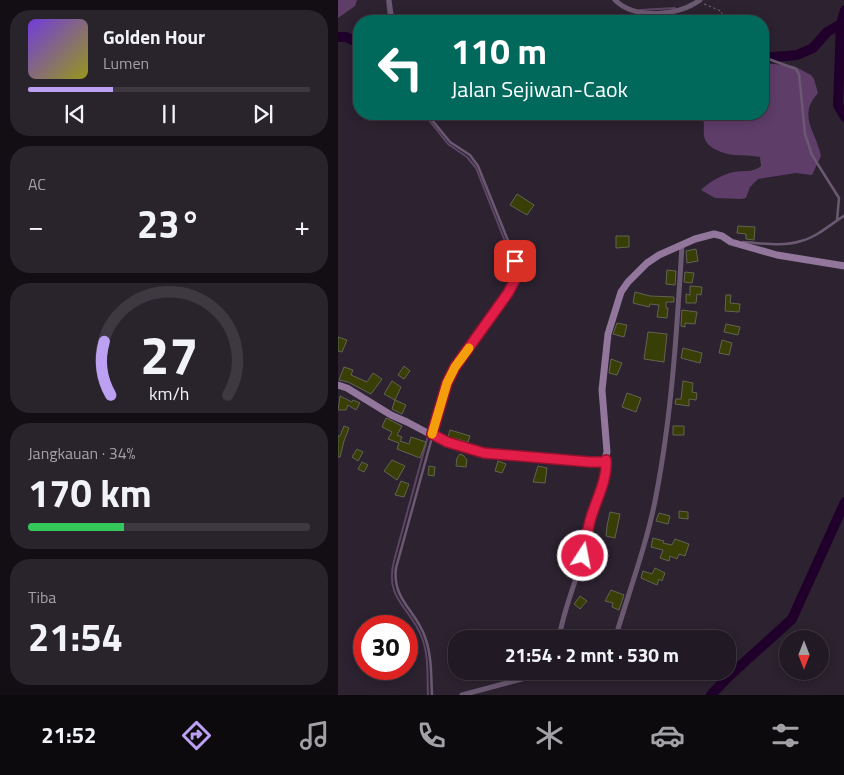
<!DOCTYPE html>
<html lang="id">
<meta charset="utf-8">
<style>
body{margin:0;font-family:"Titillium Web",sans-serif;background:#29232c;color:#f1f3f6;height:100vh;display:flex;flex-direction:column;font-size:19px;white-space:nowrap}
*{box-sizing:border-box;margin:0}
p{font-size:16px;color:#a2a1a6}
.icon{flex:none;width:28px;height:28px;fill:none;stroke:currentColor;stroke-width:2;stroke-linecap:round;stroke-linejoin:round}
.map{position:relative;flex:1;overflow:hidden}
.panel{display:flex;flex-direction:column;gap:10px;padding:10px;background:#120e14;width:338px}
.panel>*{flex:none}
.top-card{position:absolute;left:15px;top:15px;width:416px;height:105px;border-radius:20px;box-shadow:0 2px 12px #0003,0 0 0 1px #3e3841;background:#00695c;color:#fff;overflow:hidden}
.needle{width:32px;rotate:180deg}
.tools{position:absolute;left:441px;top:630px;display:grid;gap:10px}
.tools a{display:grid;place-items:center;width:50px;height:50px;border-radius:50%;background:#211a24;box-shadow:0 2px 12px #0003,0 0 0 1px #3e3841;font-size:25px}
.speed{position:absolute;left:15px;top:615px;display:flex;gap:10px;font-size:25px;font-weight:700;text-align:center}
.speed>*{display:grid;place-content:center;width:65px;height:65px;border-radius:50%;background:#211a24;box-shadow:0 2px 12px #0003,0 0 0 1px #3e3841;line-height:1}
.speed .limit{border:8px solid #d22;background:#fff;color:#111}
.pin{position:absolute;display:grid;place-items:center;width:42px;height:42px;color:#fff;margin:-21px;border-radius:10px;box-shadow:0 2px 8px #0006}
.me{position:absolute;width:55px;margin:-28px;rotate:11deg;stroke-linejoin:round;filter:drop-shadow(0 0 4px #0008)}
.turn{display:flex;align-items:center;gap:18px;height:105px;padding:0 15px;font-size:22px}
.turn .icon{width:65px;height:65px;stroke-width:2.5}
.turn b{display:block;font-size:35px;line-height:42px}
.big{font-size:38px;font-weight:700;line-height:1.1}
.panel .widget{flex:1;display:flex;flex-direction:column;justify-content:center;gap:8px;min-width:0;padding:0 18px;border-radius:20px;background:#29232c}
.panel .dial{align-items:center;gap:0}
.dial svg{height:130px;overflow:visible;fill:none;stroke:#3e3841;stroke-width:7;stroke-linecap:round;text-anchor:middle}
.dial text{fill:#f1f3f6;stroke:none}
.song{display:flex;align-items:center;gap:15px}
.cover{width:60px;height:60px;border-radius:8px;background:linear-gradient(135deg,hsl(260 70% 55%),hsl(60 70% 35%))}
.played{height:5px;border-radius:2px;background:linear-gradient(90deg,#bca0f2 30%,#3e3841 30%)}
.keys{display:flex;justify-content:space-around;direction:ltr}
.heat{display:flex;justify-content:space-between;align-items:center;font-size:28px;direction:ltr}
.charge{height:8px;border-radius:4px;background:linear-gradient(90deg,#34c759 34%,#3e3841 0)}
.trip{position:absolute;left:110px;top:630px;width:288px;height:50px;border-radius:20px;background:#211a24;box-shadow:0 2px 12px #0003,0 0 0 1px #3e3841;font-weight:700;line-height:50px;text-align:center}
.tab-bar{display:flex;height:80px;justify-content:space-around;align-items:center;background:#0d0a0e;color:#a2a1a6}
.tab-bar .icon{width:35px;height:35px}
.tab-bar .selected{color:#bca0f2}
.tab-bar b{font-size:22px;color:#f1f3f6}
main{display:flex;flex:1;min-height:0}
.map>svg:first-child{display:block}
.green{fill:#5e3d69}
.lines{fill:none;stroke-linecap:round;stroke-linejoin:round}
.stream{stroke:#5e4566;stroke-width:2}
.river{stroke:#20002b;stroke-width:10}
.building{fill:#383e05;stroke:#606451}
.path{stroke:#766d79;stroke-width:1;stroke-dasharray:2.5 2.5;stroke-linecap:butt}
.lane{stroke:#6b5971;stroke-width:2.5}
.street{stroke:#6b5971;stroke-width:5}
.secondary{stroke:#92769b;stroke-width:7}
.route-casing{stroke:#92132f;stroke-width:12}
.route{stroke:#e11d48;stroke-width:9}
.slow{stroke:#f59e0b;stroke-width:9}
</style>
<main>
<section class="panel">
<div class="widget">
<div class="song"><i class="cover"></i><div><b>Golden Hour</b><p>Lumen</p></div></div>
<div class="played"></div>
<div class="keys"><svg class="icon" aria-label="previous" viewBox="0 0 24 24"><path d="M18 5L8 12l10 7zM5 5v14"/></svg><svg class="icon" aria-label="pause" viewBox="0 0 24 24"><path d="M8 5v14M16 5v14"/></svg><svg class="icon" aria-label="next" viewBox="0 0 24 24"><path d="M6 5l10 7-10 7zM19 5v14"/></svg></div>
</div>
<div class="widget"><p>AC</p>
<div class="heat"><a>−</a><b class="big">23°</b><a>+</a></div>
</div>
<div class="widget dial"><svg viewBox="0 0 100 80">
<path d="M14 69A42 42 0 1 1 86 69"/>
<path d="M14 69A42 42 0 0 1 10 36" stroke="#bca0f2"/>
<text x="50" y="56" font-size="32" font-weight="700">27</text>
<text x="50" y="72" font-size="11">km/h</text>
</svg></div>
<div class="widget"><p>Jangkauan · 34%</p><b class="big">170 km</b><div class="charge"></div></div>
<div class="widget"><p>Tiba</p><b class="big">21:54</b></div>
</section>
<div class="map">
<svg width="507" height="695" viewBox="0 0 507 695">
<rect width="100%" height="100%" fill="#2c2230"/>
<!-- green -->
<path class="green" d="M0 0H19L17 6 0 18Z
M425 63 456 66 473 75 476 79 480 93C459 116 478 131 483 156L474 175 458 173 420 179 412 187 408 198 403 199 377 198 363 190C371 182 385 174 396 172 406 170 415 173 423 166L422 157C409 154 395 157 383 152 352 140 376 122 359 114H425Z"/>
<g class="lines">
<!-- stream -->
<path class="stream" d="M49 1 51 21
M302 10 337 8
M86 114 110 144 129 157 138 168 172 254 176 275 168 291 114 365 106 382 91 432
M90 695C89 676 91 656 84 638 73 607 46 600 56 561L90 436"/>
<!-- river -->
<path class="river" d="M507 10 503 24 500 105 507 117
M0 37H8L21 43
M425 58 459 55 475 48 489 32 503 24
M373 695 390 677 454 619 507 502"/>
</g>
<!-- building -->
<path class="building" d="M179 194 196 205 189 215 172 205Z
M400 226 417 227 416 240 408 239V234L399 233Z
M278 236H291V247L278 248Z
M358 249 360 261 349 263 348 251Z
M329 270 338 271 337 285 328 284Z
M347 272 356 273 354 283 346 282Z
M352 286 364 287 363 295 359 294 358 303H348V294L352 295Z
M297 292 312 296 336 297V302H328V308H330L329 318 319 317 321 305 312 304 311 307 295 303Z
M388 295H393L392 303 402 304 401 312 387 311Z
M344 310 359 312 357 324 347 323V327L343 326Z
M279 323 289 325 286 337 275 334Z
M388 324 402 327 400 335 386 332Z
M310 332 329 334 326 362 306 359Z
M0 337 9 340 4 352 0 351Z
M384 340 394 343 391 355 381 353Z
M345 348 364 353 362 363 343 358Z
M273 359 284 363 279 375 271 373Z
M66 366 72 371 66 379 60 375Z
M6 367 15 370 13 375 29 382 35 373 44 379 33 394 10 382 1 380Z
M54 381 63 387 57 400 46 394Z
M345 381 355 383 354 392 359 393 358 400 351 399V406L337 404 338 399H343Z
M289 393 303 398 298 412 284 407Z
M2 396 14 402 15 400 22 403 18 410 10 405 8 410H0Z
M57 400 68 405 64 414 54 409Z
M48 418 64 426 59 435 64 437 62 441 71 444 73 437 88 442 82 458 59 449 61 443 50 439 54 432 44 427Z
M6 426 11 428 6 441 2 457H0V436H2Z
M335 426H346V435H335Z
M112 430 132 436 130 442 110 437Z
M19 449 25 452 20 461 14 457Z
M122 454 125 455 129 460 128 467 118 466 119 458Z
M54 460 67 466 59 480 46 471Z
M160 461 168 464 164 473 157 471Z
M24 462 30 465 26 472 20 469Z
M91 466 97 467 96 476 90 475Z
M200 466 209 468 207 483 195 482Z
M63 481 71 484 66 497 57 495Z
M341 511 350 512V519L341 518Z
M272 512 282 514 277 538 268 536 269 526Z
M321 513 332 516 330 524 318 521Z
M315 538 326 541 325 543 334 545 337 539 351 544 347 556 341 554 339 559 332 556 331 561 322 558 325 550 313 547Z
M317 568 327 573 324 581 321 579 319 585 303 578 305 571 314 574Z
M273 590 286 595 281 610 274 607 275 603 267 601Z
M242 596 249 601 242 609 236 604Z"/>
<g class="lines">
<!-- path -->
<path class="path" d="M366 4 383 11 387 21"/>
<!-- lane -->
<path class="lane" d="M425 57 458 69 461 74 467 134 474 155 501 198 499 220
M89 114 112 142 132 155 140 166 175 253 179 276 170 293 117 367 109 383 58 568C54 600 78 610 87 637 94 656 93 676 94 695
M405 242C423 243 445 247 463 241 479 237 493 224 507 215"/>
<!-- street -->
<path class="street" d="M51 0 54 21
M277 0C297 20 340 16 362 0
M221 639C225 611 237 584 245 557 249 542 250 527 255 512 260 496 270 477 268 460
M277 639C291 591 309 544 318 496 334 413 339 329 344 245
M124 695 214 671"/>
<!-- secondary -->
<path class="secondary" d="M0 385 9 388 53 415 69 422 103 440 122 447 146 453 266 462 269 452 264 390 270 334 283 292 290 282 309 263 321 255 357 239 376 234 384 236 393 242 439 255 507 266"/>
</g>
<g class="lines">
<defs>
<path id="route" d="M177 261 179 276 170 293 117 367 109 383 94 434 109 442 146 453 252 462H266L268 460C270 479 257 502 252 521 249 532 248 544 245 556"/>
</defs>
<!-- route casing -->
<use href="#route" class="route-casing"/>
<!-- route -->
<use href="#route" class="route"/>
<!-- slow -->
<path class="slow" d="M94 434 109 383 117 367 131 348"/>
</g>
</svg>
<div class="tools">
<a><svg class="needle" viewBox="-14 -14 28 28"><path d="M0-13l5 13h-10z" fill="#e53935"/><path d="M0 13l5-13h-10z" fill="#a2a1a6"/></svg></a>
</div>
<div class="speed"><div class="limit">30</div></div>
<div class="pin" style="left:177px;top:261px;background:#d93025"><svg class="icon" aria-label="arrive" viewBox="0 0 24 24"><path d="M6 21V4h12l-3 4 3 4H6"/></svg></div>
<svg class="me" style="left:245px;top:556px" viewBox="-20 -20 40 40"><circle r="17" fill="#e11d48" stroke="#fff" stroke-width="3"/><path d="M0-11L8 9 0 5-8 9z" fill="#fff"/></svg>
<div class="trip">21:54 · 2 mnt · 530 m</div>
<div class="top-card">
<div class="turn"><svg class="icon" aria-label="left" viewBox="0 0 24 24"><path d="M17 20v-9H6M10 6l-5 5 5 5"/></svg><div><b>110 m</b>Jalan Sejiwan-Caok</div></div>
</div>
</div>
</main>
<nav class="tab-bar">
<b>21:52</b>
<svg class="icon selected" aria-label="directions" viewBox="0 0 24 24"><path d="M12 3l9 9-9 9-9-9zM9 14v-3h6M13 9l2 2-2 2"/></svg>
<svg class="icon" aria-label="music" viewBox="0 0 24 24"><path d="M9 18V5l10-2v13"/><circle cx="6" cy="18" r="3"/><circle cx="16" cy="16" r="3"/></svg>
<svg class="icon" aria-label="phone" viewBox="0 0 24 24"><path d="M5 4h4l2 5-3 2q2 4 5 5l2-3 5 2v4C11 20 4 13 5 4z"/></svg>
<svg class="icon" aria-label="climate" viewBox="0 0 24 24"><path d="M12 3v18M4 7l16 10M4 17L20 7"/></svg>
<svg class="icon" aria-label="car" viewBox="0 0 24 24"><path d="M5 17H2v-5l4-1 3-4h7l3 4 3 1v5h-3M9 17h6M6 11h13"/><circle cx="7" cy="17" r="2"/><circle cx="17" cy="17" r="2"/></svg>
<svg class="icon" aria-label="filters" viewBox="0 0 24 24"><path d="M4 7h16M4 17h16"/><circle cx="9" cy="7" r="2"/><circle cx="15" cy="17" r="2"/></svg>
</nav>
